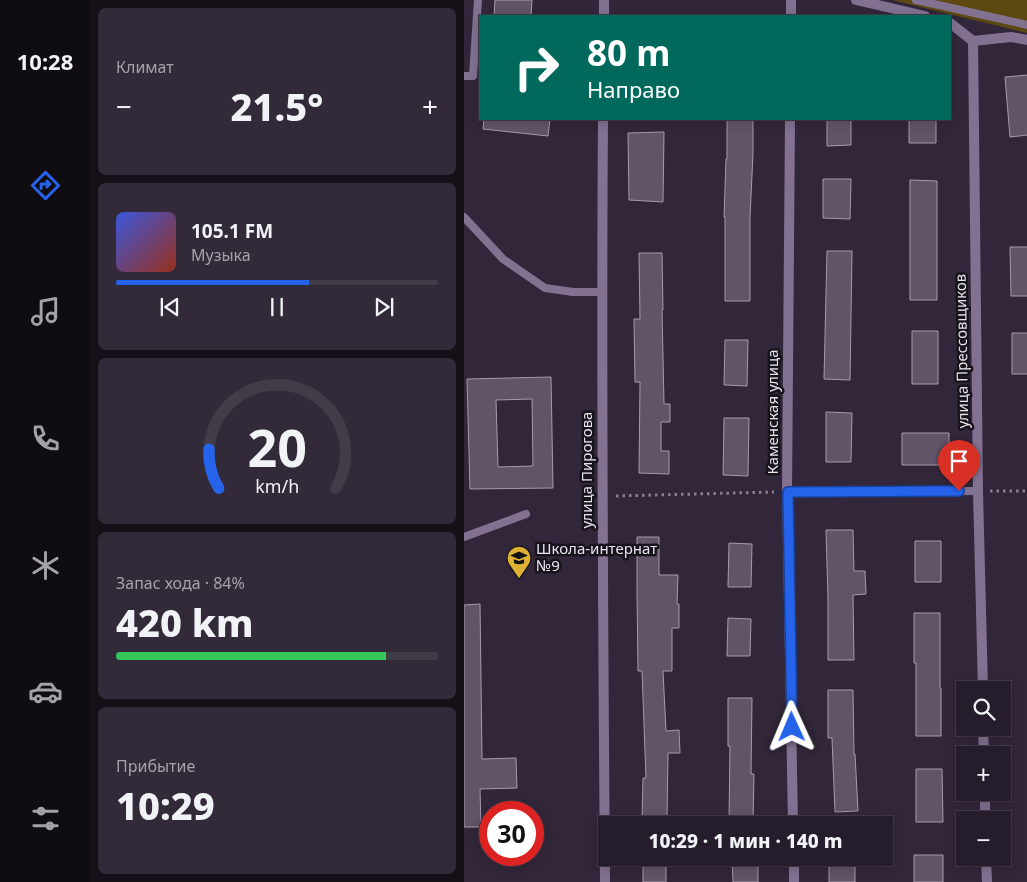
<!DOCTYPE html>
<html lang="ru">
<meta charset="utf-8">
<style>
body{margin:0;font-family:"Noto Sans",sans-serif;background:#322a38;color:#f1f3f6;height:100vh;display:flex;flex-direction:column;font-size:19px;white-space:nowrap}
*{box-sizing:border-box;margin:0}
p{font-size:16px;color:#a4a2a9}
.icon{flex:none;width:28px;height:28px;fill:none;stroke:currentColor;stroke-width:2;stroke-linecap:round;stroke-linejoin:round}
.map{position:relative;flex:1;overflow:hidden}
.drawer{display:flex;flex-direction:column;gap:8px;padding:8px;background:#151018;width:374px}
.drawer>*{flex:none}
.hud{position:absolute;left:15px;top:15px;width:472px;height:105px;border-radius:0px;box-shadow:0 2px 12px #0003,0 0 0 1px #423b48;background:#00695c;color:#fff;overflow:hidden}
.controls{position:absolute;left:492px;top:681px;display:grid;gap:10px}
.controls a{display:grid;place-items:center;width:55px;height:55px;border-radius:0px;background:#261d2c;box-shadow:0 2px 12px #0003,0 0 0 1px #423b48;font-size:25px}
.speed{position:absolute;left:15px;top:801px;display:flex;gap:10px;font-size:25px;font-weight:700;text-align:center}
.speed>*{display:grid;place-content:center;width:65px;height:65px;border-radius:50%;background:#261d2c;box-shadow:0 2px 12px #0003,0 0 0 1px #423b48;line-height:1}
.speed .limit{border:8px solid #d22;background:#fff;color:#111}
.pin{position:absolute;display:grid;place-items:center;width:42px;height:42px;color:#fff;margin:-51px -21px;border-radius:50% 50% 50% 0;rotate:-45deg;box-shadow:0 0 5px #0007}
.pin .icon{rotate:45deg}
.me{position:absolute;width:55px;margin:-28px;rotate:359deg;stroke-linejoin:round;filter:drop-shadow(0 0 4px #0008)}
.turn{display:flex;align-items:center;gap:18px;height:105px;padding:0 25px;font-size:22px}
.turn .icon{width:65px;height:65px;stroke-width:2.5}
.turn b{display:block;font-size:35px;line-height:42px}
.big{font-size:38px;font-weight:800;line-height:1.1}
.drawer .card{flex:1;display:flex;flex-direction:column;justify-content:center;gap:8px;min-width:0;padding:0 18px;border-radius:8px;background:#322a38}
.drawer .dial{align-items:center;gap:0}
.dial svg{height:130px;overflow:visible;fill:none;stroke:#423b48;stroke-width:7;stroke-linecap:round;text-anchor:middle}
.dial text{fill:#f1f3f6;stroke:none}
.song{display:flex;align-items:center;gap:15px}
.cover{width:60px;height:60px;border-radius:8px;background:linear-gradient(135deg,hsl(230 70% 55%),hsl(10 70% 35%))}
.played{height:5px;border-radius:2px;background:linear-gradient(90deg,#2563eb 60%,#423b48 60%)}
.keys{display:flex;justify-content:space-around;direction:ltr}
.heat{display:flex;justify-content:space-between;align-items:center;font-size:28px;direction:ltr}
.charge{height:8px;border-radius:4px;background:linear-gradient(90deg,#34c759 84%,#423b48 0)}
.trip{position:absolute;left:134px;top:816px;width:295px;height:50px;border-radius:0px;background:#261d2c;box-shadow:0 2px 12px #0003,0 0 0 1px #423b48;font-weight:800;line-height:50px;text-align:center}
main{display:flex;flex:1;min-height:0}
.tabs{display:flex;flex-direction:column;width:90px;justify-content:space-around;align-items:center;background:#0f0c12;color:#a4a2a9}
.tabs .icon{width:35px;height:35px}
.tabs .current{color:#2563eb}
.tabs b{font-size:22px;color:#f1f3f6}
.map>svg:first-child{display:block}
.green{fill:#5c4810}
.building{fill:#605469;stroke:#a69ab1;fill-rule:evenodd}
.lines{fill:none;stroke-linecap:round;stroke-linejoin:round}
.path{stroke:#887f8f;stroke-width:3;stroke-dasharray:2.5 4;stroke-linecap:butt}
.lane{stroke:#837191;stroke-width:8}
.street{stroke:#837191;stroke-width:10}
.route-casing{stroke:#184099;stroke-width:12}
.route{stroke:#2563eb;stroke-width:9}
.labels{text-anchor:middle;stroke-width:5;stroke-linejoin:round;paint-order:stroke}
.street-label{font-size:15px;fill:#e7e1ed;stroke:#17131b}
.poi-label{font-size:15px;fill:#e7e1ed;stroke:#17131b;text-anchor:start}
</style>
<main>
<nav class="tabs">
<b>10:28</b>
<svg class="icon current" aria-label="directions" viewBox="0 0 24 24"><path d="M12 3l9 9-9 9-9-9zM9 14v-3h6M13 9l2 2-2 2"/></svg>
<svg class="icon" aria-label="music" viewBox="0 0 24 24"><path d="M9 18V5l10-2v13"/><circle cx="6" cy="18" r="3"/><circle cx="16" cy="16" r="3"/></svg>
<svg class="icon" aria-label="phone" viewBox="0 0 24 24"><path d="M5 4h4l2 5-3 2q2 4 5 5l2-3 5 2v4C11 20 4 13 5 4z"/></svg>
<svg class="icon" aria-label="climate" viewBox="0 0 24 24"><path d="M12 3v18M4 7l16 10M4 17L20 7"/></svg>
<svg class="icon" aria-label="car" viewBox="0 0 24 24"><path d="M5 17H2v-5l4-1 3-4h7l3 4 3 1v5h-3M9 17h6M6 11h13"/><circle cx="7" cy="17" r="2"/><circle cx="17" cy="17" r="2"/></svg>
<svg class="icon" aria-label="filters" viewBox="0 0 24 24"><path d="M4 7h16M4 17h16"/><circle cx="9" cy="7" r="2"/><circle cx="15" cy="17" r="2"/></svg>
</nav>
<section class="drawer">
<div class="card"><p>Климат</p>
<div class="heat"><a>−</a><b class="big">21.5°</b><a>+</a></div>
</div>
<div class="card">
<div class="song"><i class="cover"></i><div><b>105.1 FM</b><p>Музыка</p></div></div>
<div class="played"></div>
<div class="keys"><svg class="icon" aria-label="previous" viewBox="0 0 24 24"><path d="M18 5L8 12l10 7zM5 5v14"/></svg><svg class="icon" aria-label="pause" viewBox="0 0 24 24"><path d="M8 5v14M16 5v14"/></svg><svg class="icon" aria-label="next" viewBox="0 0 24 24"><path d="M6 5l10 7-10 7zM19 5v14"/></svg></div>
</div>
<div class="card dial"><svg viewBox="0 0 100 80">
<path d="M14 69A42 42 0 1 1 86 69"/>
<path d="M14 69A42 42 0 0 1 8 45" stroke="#2563eb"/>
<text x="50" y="56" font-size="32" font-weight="700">20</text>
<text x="50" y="72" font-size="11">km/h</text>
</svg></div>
<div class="card"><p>Запас хода · 84%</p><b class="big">420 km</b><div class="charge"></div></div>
<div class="card"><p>Прибытие</p><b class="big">10:29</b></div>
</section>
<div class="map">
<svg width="564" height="882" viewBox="0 0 564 882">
<rect width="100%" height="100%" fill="#32273a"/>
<!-- green -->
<path class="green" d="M428 0H563V33Z"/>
<!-- building -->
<path class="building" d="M31 0H68L67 16H30Z
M564 75V135L546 137 541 77Z
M20 119H86L84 136 19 129Z
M263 119H289V153L286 218V301H261V217H260L262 159H263Z
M363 119H387V145L363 146Z
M445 119H472V143H445Z
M200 132 199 202 165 200 164 133Z
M359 179H387L386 219 359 218Z
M446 180 473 181V300H446Z
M546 247H564V296H547Z
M363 251H388L386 380 360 379Z
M175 253H198L199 310H198L200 404H206V422H197V451H205V474L175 473 176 382H171L170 319H176Z
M448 331H474V384H448Z
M548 333H564V374H548Z
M261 340H284L283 386 260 385Z
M87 377 89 488 6 489 3 379ZM68 399 69 466 34 467 32 400Z
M362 412 388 413 387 462H362Z
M260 418H285L284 476 259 475Z
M438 433H485V465H438Z
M362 530H389L390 571H401L402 594 389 595 390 660H364V599Z
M173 537H195V575H214L213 604H215V628H208V671H199L202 731 215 730 216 753H204L203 819 178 818 179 778H182L178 671H174L173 591Z
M451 541H477V582H451Z
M265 543 288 544 287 587H264Z
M16 604 18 759 52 758 53 788 16 789 17 827H0V605Z
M450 613H476V688H477V736H452V663H450Z
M264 618 287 619 286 656H263Z
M364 690H389L390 754H391L394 811 371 812 368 738H364Z
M264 698H288L287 774H290L289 822H265L266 746H264Z
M452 769H478L479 822H452Z
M450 855H479V882H450Z
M179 858H202V882H179Z
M268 858H294V882H269Z
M365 858H391V882H365Z"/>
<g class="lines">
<!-- path -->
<path class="path" d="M526 491H564
M152 496 310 492"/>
<!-- lane -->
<path class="lane" d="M452 0 564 25
M0 76H9L14 0
M0 217 39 259 81 288 109 292H138
M323 492 514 491
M0 537 62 514"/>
<!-- street -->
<path class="street" d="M392 0 461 16
M140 16V0
M327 16V0
M486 23 509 41 547 37 564 40
M509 41 514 491 519 690
M139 119C137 373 139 628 141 882
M326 119 323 492 329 825
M519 728 520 755
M521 792V820
M330 858V882
M522 858 523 882"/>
</g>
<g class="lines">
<defs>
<path id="route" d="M328 727 324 492 495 491"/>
</defs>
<!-- route casing -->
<use href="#route" class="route-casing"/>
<!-- route -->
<use href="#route" class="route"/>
</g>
<!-- icons -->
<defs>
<symbol id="school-pin" viewBox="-11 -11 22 30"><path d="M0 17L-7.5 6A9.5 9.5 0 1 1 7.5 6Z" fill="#ddb133" stroke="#17131b"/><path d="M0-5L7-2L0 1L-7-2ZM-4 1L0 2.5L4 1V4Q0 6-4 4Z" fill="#111"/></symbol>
</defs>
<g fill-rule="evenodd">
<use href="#school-pin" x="41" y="544" width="28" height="38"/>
</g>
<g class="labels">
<!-- street labels -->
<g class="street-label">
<text transform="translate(498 351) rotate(-91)" y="5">улица Прессовщиков</text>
<text transform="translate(309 412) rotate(-90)" y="5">Каменская улица</text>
<text transform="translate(123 470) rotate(-90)" y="5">улица Пирогова</text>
</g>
<!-- poi labels -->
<g class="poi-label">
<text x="72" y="554">Школа-интернат<tspan x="72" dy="17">№9</tspan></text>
</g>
</g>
</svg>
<div class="controls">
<a><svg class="icon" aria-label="search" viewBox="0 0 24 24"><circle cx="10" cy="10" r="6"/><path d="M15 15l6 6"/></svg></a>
<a>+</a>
<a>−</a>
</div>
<div class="speed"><div class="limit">30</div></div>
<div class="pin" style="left:495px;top:491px;background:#d93025"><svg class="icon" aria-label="arrive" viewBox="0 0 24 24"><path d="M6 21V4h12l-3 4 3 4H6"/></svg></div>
<svg class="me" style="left:328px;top:727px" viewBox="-20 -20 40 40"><path d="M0-17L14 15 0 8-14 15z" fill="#2563eb" stroke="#fff" stroke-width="4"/></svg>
<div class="trip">10:29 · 1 мин · 140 m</div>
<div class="hud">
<div class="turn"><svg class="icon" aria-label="right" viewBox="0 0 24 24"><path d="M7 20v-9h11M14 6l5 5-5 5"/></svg><div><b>80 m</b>Направо</div></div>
</div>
</div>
</main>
